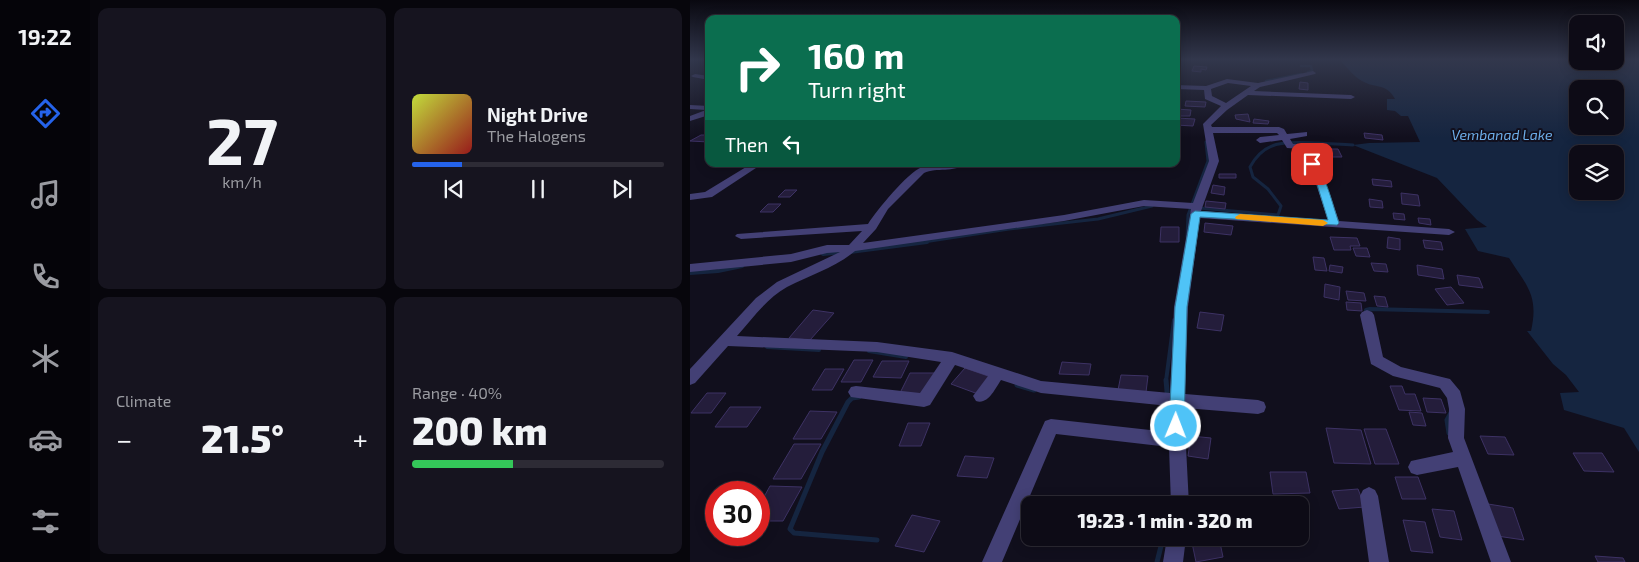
<!DOCTYPE html>
<meta charset="utf-8">
<style>
body{margin:0;font-family:"Exo 2",sans-serif;background:#16141f;color:#f1f3f6;height:100vh;display:flex;flex-direction:column;font-size:19px;white-space:nowrap}
*{box-sizing:border-box;margin:0}
p{font-size:16px;color:#9a9ba1}
.icon{flex:none;width:28px;height:28px;fill:none;stroke:currentColor;stroke-width:2;stroke-linecap:round;stroke-linejoin:round}
.map{position:relative;flex:1;overflow:hidden}
.panel{display:flex;flex-direction:column;gap:8px;padding:8px;background:#07060c;width:600px}
.panel>*{flex:none}
.banner{position:absolute;left:15px;top:15px;width:475px;height:152px;border-radius:10px;box-shadow:0 2px 12px #0003,0 0 0 1px #2d2b35;background:#0b6e4f;color:#fff;overflow:hidden}
.fabs{position:absolute;left:879px;top:15px;display:grid;gap:10px}
.fabs a{display:grid;place-items:center;width:55px;height:55px;border-radius:10px;background:#0d0b16;box-shadow:0 2px 12px #0003,0 0 0 1px #2d2b35;font-size:25px}
.speed{position:absolute;left:15px;top:481px;display:flex;gap:10px;font-size:25px;font-weight:700;text-align:center}
.speed>*{display:grid;place-content:center;width:65px;height:65px;border-radius:50%;background:#0d0b16;box-shadow:0 2px 12px #0003,0 0 0 1px #2d2b35;line-height:1}
.speed .limit{border:8px solid #d22;background:#fff;color:#111}
.pin{position:absolute;display:grid;place-items:center;width:42px;height:42px;color:#fff;margin:-21px;border-radius:10px;box-shadow:0 2px 8px #0006}
.me{position:absolute;width:55px;margin:-28px;rotate:1deg;stroke-linejoin:round;filter:drop-shadow(0 0 4px #0008)}
.turn{display:flex;align-items:center;gap:18px;height:105px;padding:0 20px;font-size:22px}
.turn .icon{width:65px;height:65px;stroke-width:2.5}
.turn b{display:block;font-size:35px;line-height:42px}
.then{display:flex;align-items:center;height:48px;padding:0 20px;background:#0003;gap:10px;font-size:19px}
.big{font-size:38px;font-weight:800;line-height:1.1}
.panel .card{flex:1;display:flex;flex-direction:column;justify-content:center;gap:8px;min-width:0;padding:0 18px;border-radius:10px;background:#16141f}
.panel .dial{align-items:center;gap:0}
.dial b{font-size:65px;line-height:1}
.song{display:flex;align-items:center;gap:15px}
.cover{width:60px;height:60px;border-radius:8px;background:linear-gradient(135deg,hsl(70 70% 55%),hsl(0 70% 35%))}
.played{height:5px;border-radius:2px;background:linear-gradient(90deg,#2563eb 20%,#2d2b35 20%)}
.keys{display:flex;justify-content:space-around;direction:ltr}
.heat{display:flex;justify-content:space-between;align-items:center;font-size:28px;direction:ltr}
.charge{height:8px;border-radius:4px;background:linear-gradient(90deg,#34c759 40%,#2d2b35 0)}
.panel .tiles{flex:1;display:grid;gap:8px;grid-template-columns:repeat(2,1fr)}
.trip{position:absolute;left:331px;top:496px;width:288px;height:50px;border-radius:10px;background:#0d0b16;box-shadow:0 2px 12px #0003,0 0 0 1px #2d2b35;font-weight:800;line-height:50px;text-align:center}
main{display:flex;flex:1;min-height:0}
.tabs{display:flex;flex-direction:column;width:90px;justify-content:space-around;align-items:center;background:#050409;color:#9a9ba1}
.tabs .icon{width:35px;height:35px}
.tabs .selected{color:#2563eb}
.tabs b{font-size:22px;color:#f1f3f6}
.map>svg:first-child{display:block}
.water{fill:#152540;fill-rule:evenodd}
.lines{fill:none;stroke-linecap:round;stroke-linejoin:round}
.stream-far3{stroke:#152540;stroke-width:2.5}
.stream-far2{stroke:#152540;stroke-width:3}
.stream-far1{stroke:#152540;stroke-width:4}
.stream{stroke:#152540;stroke-width:5}
.building{fill:#241d3b;stroke:#3d3264}
.minor{fill:#434075;fill-rule:evenodd}
.route{fill:#4fc3f7;stroke:#337fa1}
.slow{fill:#f59e0b}
.labels{text-anchor:middle;stroke-width:4;stroke-linejoin:round;paint-order:stroke}
.far-water-label{font-size:14px;font-style:italic;fill:#6daeea;stroke:#110f1d}
</style>
<main>
<nav class="tabs">
<b>19:22</b>
<svg class="icon selected" aria-label="directions" viewBox="0 0 24 24"><path d="M12 3l9 9-9 9-9-9zM9 14v-3h6M13 9l2 2-2 2"/></svg>
<svg class="icon" aria-label="music" viewBox="0 0 24 24"><path d="M9 18V5l10-2v13"/><circle cx="6" cy="18" r="3"/><circle cx="16" cy="16" r="3"/></svg>
<svg class="icon" aria-label="phone" viewBox="0 0 24 24"><path d="M5 4h4l2 5-3 2q2 4 5 5l2-3 5 2v4C11 20 4 13 5 4z"/></svg>
<svg class="icon" aria-label="climate" viewBox="0 0 24 24"><path d="M12 3v18M4 7l16 10M4 17L20 7"/></svg>
<svg class="icon" aria-label="car" viewBox="0 0 24 24"><path d="M5 17H2v-5l4-1 3-4h7l3 4 3 1v5h-3M9 17h6M6 11h13"/><circle cx="7" cy="17" r="2"/><circle cx="17" cy="17" r="2"/></svg>
<svg class="icon" aria-label="filters" viewBox="0 0 24 24"><path d="M4 7h16M4 17h16"/><circle cx="9" cy="7" r="2"/><circle cx="15" cy="17" r="2"/></svg>
</nav>
<section class="panel">
<div class="tiles">
<div class="card dial"><b>27</b><p>km/h</p></div>
<div class="card">
<div class="song"><i class="cover"></i><div><b>Night Drive</b><p>The Halogens</p></div></div>
<div class="played"></div>
<div class="keys"><svg class="icon" aria-label="previous" viewBox="0 0 24 24"><path d="M18 5L8 12l10 7zM5 5v14"/></svg><svg class="icon" aria-label="pause" viewBox="0 0 24 24"><path d="M8 5v14M16 5v14"/></svg><svg class="icon" aria-label="next" viewBox="0 0 24 24"><path d="M6 5l10 7-10 7zM19 5v14"/></svg></div>
</div>
<div class="card"><p>Climate</p>
<div class="heat"><a>−</a><b class="big">21.5°</b><a>+</a></div>
</div>
<div class="card"><p>Range · 40%</p><b class="big">200 km</b><div class="charge"></div></div>
</div>
</section>
<div class="map">
<svg width="949" height="562" viewBox="0 0 949 562">
<rect width="100%" height="100%" fill="#110f1d"/>
<!-- water -->
<path class="water" d="M649 59H887L888 61 949 59V452L934 428 874 410 870 393 889 392 876 375 863 364 837 331H841C849 296 837 286 819 258L788 251 775 229 797 227 787 220 747 178 663 145 679 143 730 142 718 116H711L705 111 697 110V99H705C696 82 685 89 672 81 663 76 656 66 649 59ZM888 89H925V126H888ZM888 154H925V191H888Z"/>
<g class="lines">
<!-- stream-far3 -->
<path class="stream-far3" d="M611 66H621L622 71 618 72
M576 81 611 74"/>
<!-- stream-far2 -->
<path class="stream-far2" d="M509 208 588 215 591 206 578 189 563 177 560 167C576 138 599 142 628 143 640 144 651 144 663 145
M497 237 498 215 518 161 516 142
M227 243 319 229 408 219 462 206"/>
<!-- stream-far1 -->
<path class="stream-far1" d="M160 252 237 242
M133 254 153 252
M0 273 28 271 52 266
M676 315V310L680 309 798 312
M77 347 129 350
M179 351 216 357
M476 381 484 320"/>
<!-- stream -->
<path class="stream" d="M476 380 479 414
M327 385 344 390
M169 397 162 398 158 402 132 452 100 529 104 533 187 540
M759 433 757 420 761 413
M467 562 473 538"/>
</g>
<!-- building -->
<path class="building" d="M504 66 517 67 516 70 511 69V72L502 71Z
M610 82 618 83V90L609 89Z
M496 101 516 102 515 107 495 106Z
M486 109 501 110 500 116H486Z
M558 114 560 122 546 119 545 115Z
M486 118 505 119 503 126 486 125Z
M564 119 579 121 578 124 563 123Z
M674 133 692 135 693 140 675 138Z
M11 135H19V142L0 141Z
M639 149H648L652 157H642Z
M529 174H546V178H529Z
M682 179 701 181 702 187 683 185Z
M523 185 535 187 534 195 521 193Z
M95 190H107L100 197H88Z
M711 193 728 195 730 206 712 204Z
M679 199 692 201 693 208 680 207Z
M516 201 536 203 535 209 515 207Z
M78 204H91L83 212H70Z
M703 213 714 214 715 220 704 219Z
M728 218 740 219 741 225 729 223Z
M515 223 543 226 541 235 514 232Z
M471 227H489V242H470Z
M640 237 667 238 670 246H660L661 250H644Z
M698 237 710 239V250L697 248Z
M733 240 751 242 753 250 735 248Z
M663 248H677L680 257 666 256Z
M623 257 634 258 637 271 625 270Z
M681 263 696 264 698 272 684 271Z
M640 265 653 267 652 273 639 271Z
M727 265 752 269 754 279 728 275Z
M767 275 789 278 793 288 769 285Z
M635 284 650 287 649 300 634 297Z
M761 287 774 303 757 305 745 289Z
M656 291 674 293 676 301 658 300Z
M684 296 695 297 698 307 687 306Z
M656 302 671 303 672 311 657 310Z
M123 310 144 313 120 340 99 338Z
M510 312 534 315 531 331 507 328Z
M164 360H183L171 382H151Z
M192 361H219L211 378 183 377Z
M372 362 401 364 399 375 369 374Z
M275 368 301 377 288 394 261 384Z
M135 369H154L142 390H122Z
M220 373H246L237 395H209Z
M431 375 458 376 456 392 428 390Z
M700 386H712L715 394H725L731 411 709 410Z
M17 393H36L21 413H1Z
M733 398 751 399 756 413 737 412Z
M40 407H71L57 427H25Z
M120 411 147 412 131 439H103Z
M719 412 732 413 736 426 723 425Z
M218 423H240L231 446H209Z
M636 428 671 430 681 464 644 463Z
M674 429H696L709 464H685Z
M501 436 521 438 518 459 498 456Z
M790 436 815 437 824 455 798 454Z
M104 444H131L111 479H83Z
M883 453H912L924 472 894 471Z
M275 456 304 458 297 478 267 476Z
M580 472H616L620 493 583 494Z
M705 477H728L736 499H712Z
M80 486 112 487 93 521H69V506Z
M668 489 675 507 649 509 642 491Z
M521 500 522 505 495 504Z
M798 504 823 508 834 540 807 536Z
M742 509 764 511 772 540 750 537Z
M222 515 250 521 234 552 205 546Z
M713 520 735 522 743 553 721 551Z
M501 538H529L533 557 506 562Z
M905 556 933 558 935 562H908Z"/>
<g class="lines">
<!-- minor -->
<path class="minor" d="M623 71 626 73 625 74 570 87 564 91 661 95 665 97 661 99 558 95 537 110 521 125 522 127H589L594 129 597 134 617 132V136L600 139 603 144H614L618 147 635 181 649 221 759 229 765 232 759 235 510 218 498 307 495 394 568 400 574 402 576 407 574 412 568 414 495 408 494 440 496 447 499 505H481L479 447 366 434 312 562H292L355 421 361 419 478 432 479 406 351 393 311 380C305 389 298 405 286 401L283 396 298 376 265 365 240 405 234 407 161 397 158 392 161 387 166 386 230 393 251 362 187 352 38 346 5 383 0 385V369L66 298 87 282 150 252 137 253 101 262 0 272V264L101 254 137 245H159L172 231 51 239 45 236 47 234 178 224C187 210 217 173 232 167 245 162 261 163 275 164 264 173 247 167 234 173L198 209 186 229 173 243 374 215 454 200 503 203 519 161 513 124 531 106 515 99 514 90 486 89V85L516 86 537 79 568 83ZM538 83 561 86 536 103 522 96 521 89ZM523 133H587L589 135 570 137 566 140 570 143 592 140 597 148 611 149 625 181 638 220 511 211 529 161ZM454 206 501 209 484 307 480 393 351 381 262 352 187 342 47 336C62 319 77 298 97 287 120 275 145 268 165 251L374 221Z
M5 74 19 76V80L3 77 1 76Z
M0 105 19 106V115L0 121V116L16 110 0 109Z
M61 164H72L22 197 0 200V194L15 192Z
M677 310 682 312 684 315 693 357 711 367 760 379 770 391 775 409 774 438 821 562H801L768 467 727 475 721 473 718 467 721 461 763 452 758 438 759 409 757 398 750 388 703 376 681 364 670 315 672 312Z
M679 487 685 490 688 496 699 562H679L670 496 673 490Z
M477 538H496L493 562H473Z"/>
</g>
<!-- sky -->
<linearGradient id="sky" x2="0" y2="1"><stop stop-color="#090810"/><stop offset="0.43" stop-color="#32374c"/><stop offset="1" stop-color="#32374c" stop-opacity="0"/></linearGradient>
<rect width="949" height="138" fill="url(#sky)"/>
<!-- route -->
<path class="route" d="M622 161C634 167 644 210 649 223L647 225 510 217 497 307 494 426 492 431 486 433 481 431 479 426 485 307 501 214 505 211 638 220 626 181 618 164Z"/>
<!-- slow -->
<path class="slow" d="M550 214 633 220 638 223 633 226 546 219 545 217Z"/>
<g class="labels">
<!-- far-water labels -->
<g class="far-water-label">
<text x="812" y="140">Vembanad Lake</text>
</g>
</g>
</svg>
<div class="fabs">
<a><svg class="icon" aria-label="sound" viewBox="0 0 24 24"><path d="M4 9h4l5-4v14l-5-4H4zM17 9q2 3 0 6"/></svg></a>
<a><svg class="icon" aria-label="search" viewBox="0 0 24 24"><circle cx="10" cy="10" r="6"/><path d="M15 15l6 6"/></svg></a>
<a><svg class="icon" aria-label="layers" viewBox="0 0 24 24"><path d="M12 4l9 5-9 5-9-5zM3 14l9 5 9-5"/></svg></a>
</div>
<div class="speed"><div class="limit">30</div></div>
<div class="pin" style="left:622px;top:164px;background:#d93025"><svg class="icon" aria-label="arrive" viewBox="0 0 24 24"><path d="M6 21V4h12l-3 4 3 4H6"/></svg></div>
<svg class="me" style="left:486px;top:426px" viewBox="-20 -20 40 40"><circle r="17" fill="#4fc3f7" stroke="#fff" stroke-width="3"/><path d="M0-11L8 9 0 5-8 9z" fill="#fff"/></svg>
<div class="trip">19:23 · 1 min · 320 m</div>
<div class="banner">
<div class="turn"><svg class="icon" aria-label="right" viewBox="0 0 24 24"><path d="M7 20v-9h11M14 6l5 5-5 5"/></svg><div><b>160 m</b>Turn right</div></div>
<div class="then">Then<svg class="icon" aria-label="left" viewBox="0 0 24 24"><path d="M17 20v-9H6M10 6l-5 5 5 5"/></svg></div>
</div>
</div>
</main>
